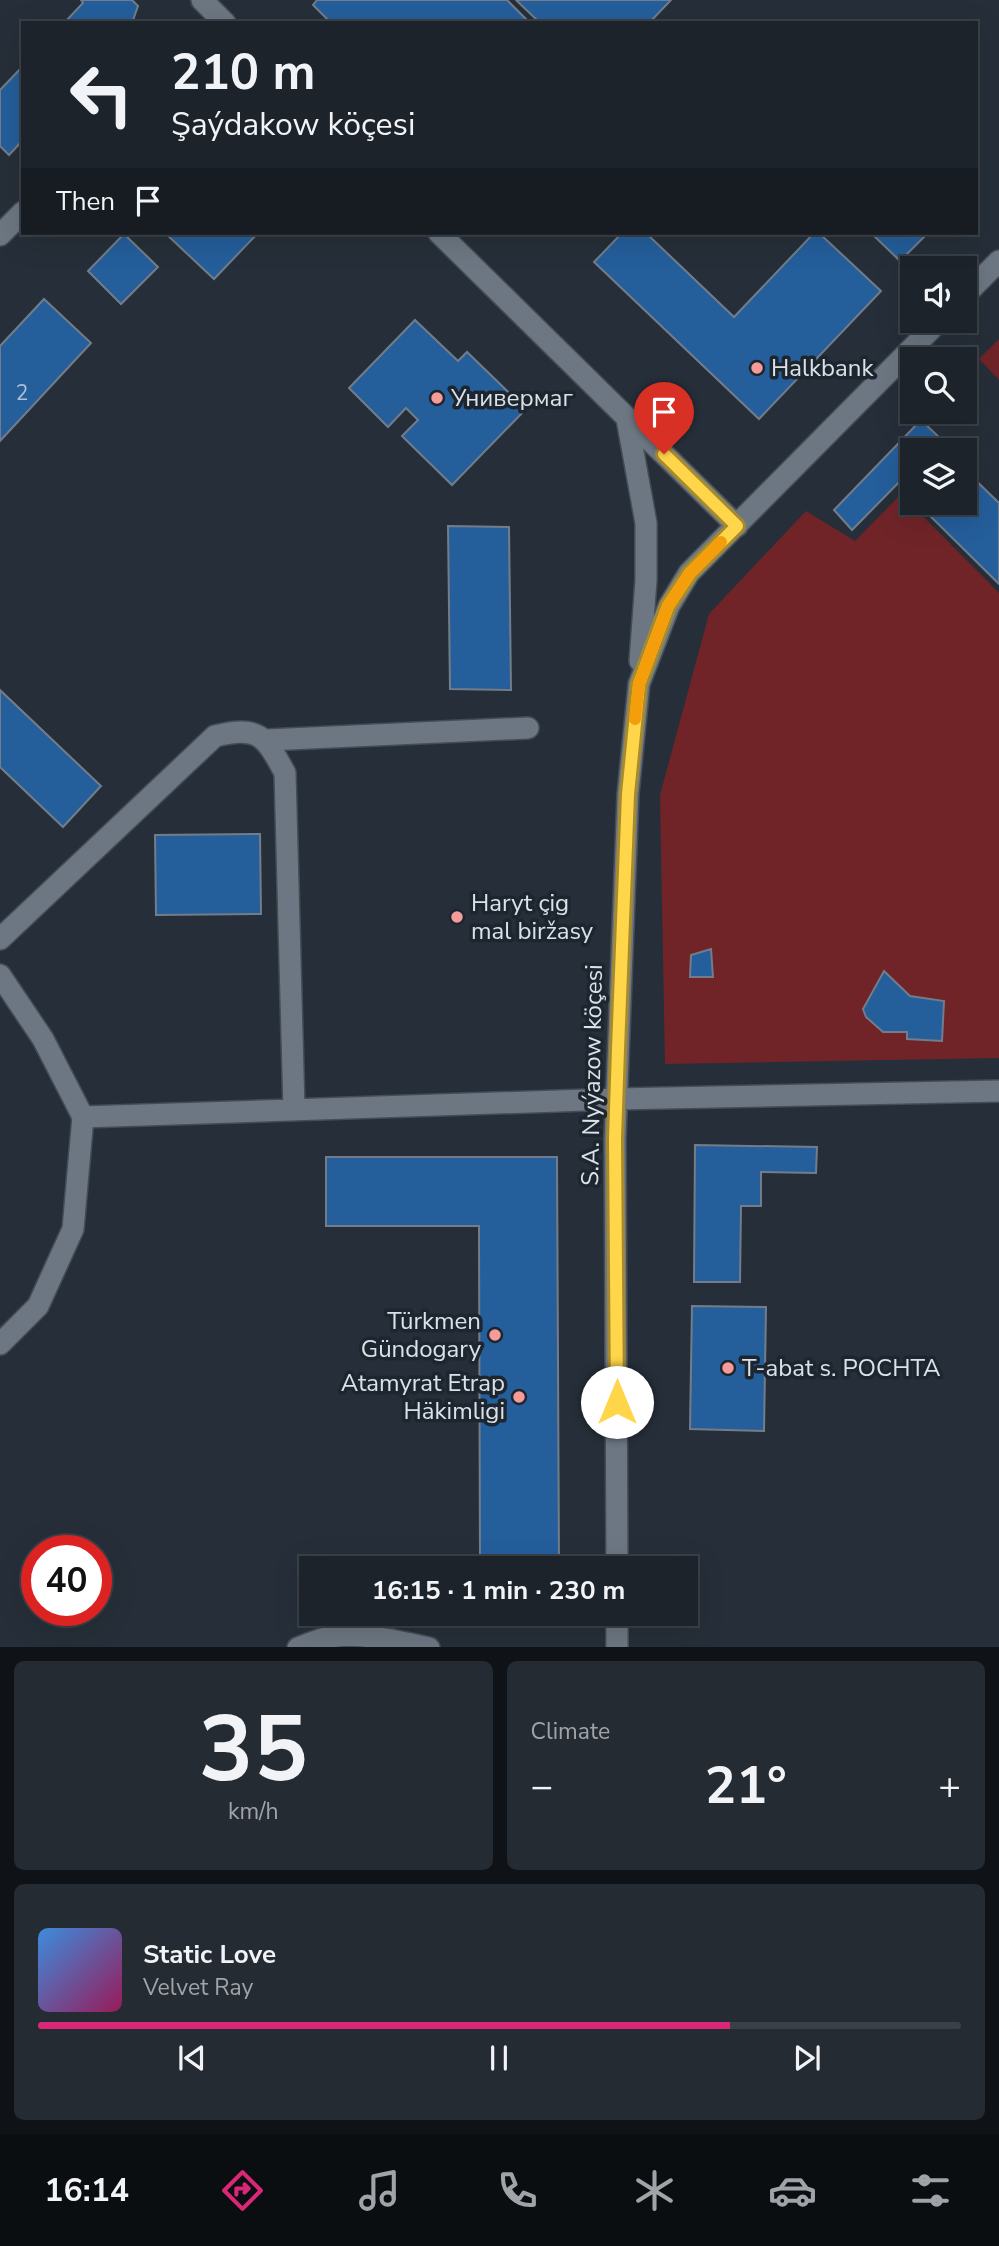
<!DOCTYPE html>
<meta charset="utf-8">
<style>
body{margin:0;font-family:"Nunito Sans",sans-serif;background:#252b33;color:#f1f3f6;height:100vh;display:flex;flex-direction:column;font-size:26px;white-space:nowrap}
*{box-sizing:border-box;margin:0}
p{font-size:23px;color:#a0a4a9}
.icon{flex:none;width:38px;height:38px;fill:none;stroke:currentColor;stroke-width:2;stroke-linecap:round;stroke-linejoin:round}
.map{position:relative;height:1647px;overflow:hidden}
.sheet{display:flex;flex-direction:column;gap:14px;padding:14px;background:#0f1318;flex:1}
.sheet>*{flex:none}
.hud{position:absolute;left:21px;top:21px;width:957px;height:214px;border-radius:0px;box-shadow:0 7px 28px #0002,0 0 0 2px #3a4047;background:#1c232b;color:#f1f3f6;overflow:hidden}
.controls{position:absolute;left:900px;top:256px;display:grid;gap:14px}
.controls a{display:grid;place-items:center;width:77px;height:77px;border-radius:0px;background:#1c232b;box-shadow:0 7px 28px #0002,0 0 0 2px #3a4047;font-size:35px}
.speed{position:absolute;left:21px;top:1535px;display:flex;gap:14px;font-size:35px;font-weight:700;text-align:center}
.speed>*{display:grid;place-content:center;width:91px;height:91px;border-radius:50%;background:#1c232b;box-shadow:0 7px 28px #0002,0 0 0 2px #3a4047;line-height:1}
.speed .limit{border:10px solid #d22;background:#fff;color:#111}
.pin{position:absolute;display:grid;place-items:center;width:60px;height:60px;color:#fff;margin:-72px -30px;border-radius:50% 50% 50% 0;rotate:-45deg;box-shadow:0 0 7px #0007}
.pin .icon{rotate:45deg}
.me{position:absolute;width:77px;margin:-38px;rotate:0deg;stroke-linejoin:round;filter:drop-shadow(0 0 5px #0008)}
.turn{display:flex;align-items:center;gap:24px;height:147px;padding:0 35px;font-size:32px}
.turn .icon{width:91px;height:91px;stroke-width:2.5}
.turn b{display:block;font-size:49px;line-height:60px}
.then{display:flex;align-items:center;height:66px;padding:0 35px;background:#0003;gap:14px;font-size:26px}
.big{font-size:52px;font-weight:700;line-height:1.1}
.sheet .card{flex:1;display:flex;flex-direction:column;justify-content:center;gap:10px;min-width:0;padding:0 24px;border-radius:10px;background:#252b33}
.sheet .dial{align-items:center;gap:0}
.dial b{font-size:91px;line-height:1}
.song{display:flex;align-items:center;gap:21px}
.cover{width:84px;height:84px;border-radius:10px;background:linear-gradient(135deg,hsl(210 70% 55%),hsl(330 70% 35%))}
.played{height:7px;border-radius:4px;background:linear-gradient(90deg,#db2777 75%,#3a4047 75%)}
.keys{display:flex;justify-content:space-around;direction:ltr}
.heat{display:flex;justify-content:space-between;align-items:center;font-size:38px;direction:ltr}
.sheet .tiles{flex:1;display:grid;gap:14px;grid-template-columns:1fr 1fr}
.card:last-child{grid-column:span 2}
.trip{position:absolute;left:299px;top:1556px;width:399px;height:70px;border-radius:0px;background:#1c232b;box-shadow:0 7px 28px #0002,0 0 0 2px #3a4047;font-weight:700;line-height:70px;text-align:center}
.tab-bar{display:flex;height:112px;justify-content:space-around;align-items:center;background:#0b0e11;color:#a0a4a9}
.tab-bar .icon{width:49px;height:49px}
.tab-bar .selected{color:#db2777}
.tab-bar b{font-size:32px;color:#f1f3f6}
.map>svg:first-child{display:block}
.green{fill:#702428}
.building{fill:#245e9b;stroke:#737d89;stroke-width:2}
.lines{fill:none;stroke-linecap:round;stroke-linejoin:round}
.minor-casing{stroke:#444c54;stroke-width:24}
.minor{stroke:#6c7783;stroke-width:21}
.route-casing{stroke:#a68a30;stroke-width:18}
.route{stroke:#ffd54a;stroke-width:12}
.slow{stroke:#f59e0b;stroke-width:12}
.poi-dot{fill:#f59b99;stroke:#1d252f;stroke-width:2.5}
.labels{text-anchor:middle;stroke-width:7;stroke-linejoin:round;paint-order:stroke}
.number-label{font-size:21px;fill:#adc0d5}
.poi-label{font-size:24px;fill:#dbe1e8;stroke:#1d252f;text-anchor:start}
.street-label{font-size:24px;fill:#dbe1e8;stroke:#1d252f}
</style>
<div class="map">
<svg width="999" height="1648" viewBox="0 0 999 1648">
<rect width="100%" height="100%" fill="#262f39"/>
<!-- green -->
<path class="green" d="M999 339V380L979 359Z
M901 494 999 593V1058L665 1064 660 795 709 614 806 511 855 541Z"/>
<!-- building -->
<path class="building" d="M81 0H132L138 6 132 23H64L83 3Z
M317 0H507L530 23H331L313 5Z
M516 0H671L649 23H540Z
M23 66V140L9 155 0 146V90Z
M165 233H258L214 279Z
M622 233H646L734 317 814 233H819L881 291 759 419 594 262Z
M871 233H928L900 261Z
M124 234 158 267 121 304 88 271Z
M44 299 91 343 0 441V346Z
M415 320 458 361 467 352 526 409 452 485 402 436 418 420 406 408 388 427 349 388Z
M921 420 941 439 931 450H912V469L852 530 834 510Z
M964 469 999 503V584L916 502H964Z
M912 481V498L903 490Z
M448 526 509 527 511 690 450 689Z
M0 690 101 786 63 827 0 767Z
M260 834 261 914 156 915 155 835Z
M711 949 713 977H690L691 955Z
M884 971 910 996 944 1001 942 1041 907 1039V1032H883L866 1017 863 1009Z
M695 1145 817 1147 816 1173 761 1172V1206H741L740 1282H694Z
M326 1157H557L559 1568H480L479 1226H326Z
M692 1306 766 1307 764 1431 690 1429Z"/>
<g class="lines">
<defs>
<path id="minor" d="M202 0 225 23
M439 233 737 526
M0 235 23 212
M964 296 999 261
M627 419 646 523V580L640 661
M267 740 528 728
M0 939 215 736C259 725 265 736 285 773L294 1110
M0 975 43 1039 83 1117
M83 1117 616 1099 999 1091
M0 1344 38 1306 73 1229 83 1117
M617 1568 615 1139 628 794 639 684 669 606 689 573 940 320
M617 1614V1648
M298 1648C308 1644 319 1639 330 1637 362 1632 398 1641 429 1648"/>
</defs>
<!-- minor casing -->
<use href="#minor" class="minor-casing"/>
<!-- minor -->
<use href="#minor" class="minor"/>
</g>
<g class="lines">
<defs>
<path id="route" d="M617 1402 615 1139 618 1049 628 794 639 684 668 606 690 573 737 526 664 454"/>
</defs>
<!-- route casing -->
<use href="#route" class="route-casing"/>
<!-- route -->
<use href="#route" class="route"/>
<!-- slow -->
<path class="slow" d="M635 719 639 684 668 606 690 573 721 542"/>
</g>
<!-- markers -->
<g class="poi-dot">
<circle cx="757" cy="368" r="7"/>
<circle cx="437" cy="398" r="7"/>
<circle cx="457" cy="917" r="7"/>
<circle cx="495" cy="1335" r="7"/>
<circle cx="728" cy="1368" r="7"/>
<circle cx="519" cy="1397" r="7"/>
</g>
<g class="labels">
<!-- number labels -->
<g class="number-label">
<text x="22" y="400">2</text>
</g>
<!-- poi labels -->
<g class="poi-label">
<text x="771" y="376">Halkbank</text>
<text x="451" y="406">Универмаг</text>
<text x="471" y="911">Haryt çig<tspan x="471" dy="28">mal biržasy</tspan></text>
<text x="481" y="1329" text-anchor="end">Türkmen<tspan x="481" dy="28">Gündogary</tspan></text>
<text x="742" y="1376">T-abat s. POCHTA</text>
<text x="505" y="1391" text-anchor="end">Atamyrat Etrap<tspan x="505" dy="28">Häkimligi</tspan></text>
</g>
<!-- street labels -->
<g class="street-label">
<text transform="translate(592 1075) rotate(-89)" y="8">S.A. Nyýazow köçesi</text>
</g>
</g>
</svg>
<div class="controls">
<a><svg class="icon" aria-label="sound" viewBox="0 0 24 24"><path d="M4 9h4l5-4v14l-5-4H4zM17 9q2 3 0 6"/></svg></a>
<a><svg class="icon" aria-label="search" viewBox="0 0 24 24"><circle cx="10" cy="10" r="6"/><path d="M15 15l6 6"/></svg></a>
<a><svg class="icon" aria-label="layers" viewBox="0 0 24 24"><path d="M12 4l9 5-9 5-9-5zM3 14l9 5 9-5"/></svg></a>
</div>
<div class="speed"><div class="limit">40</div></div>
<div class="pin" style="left:664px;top:454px;background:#d93025"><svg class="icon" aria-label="arrive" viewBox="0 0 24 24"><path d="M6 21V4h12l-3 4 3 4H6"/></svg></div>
<svg class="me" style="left:617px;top:1402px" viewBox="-20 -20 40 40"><circle r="19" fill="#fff"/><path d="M0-13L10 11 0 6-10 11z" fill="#ffd54a"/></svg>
<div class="trip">16:15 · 1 min · 230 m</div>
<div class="hud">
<div class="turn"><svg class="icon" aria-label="left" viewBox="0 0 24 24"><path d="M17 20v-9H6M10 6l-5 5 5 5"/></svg><div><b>210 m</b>Şaýdakow köçesi</div></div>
<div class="then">Then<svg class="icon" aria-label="arrive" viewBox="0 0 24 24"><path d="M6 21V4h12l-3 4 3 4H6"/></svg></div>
</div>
</div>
<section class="sheet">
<div class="tiles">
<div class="card dial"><b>35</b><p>km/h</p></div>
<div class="card"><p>Climate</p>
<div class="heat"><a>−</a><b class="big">21°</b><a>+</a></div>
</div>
<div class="card">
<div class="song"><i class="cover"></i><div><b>Static Love</b><p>Velvet Ray</p></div></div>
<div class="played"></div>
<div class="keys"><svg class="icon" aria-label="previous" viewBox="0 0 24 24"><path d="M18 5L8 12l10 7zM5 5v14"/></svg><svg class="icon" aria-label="pause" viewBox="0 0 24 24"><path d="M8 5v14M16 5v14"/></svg><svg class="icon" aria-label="next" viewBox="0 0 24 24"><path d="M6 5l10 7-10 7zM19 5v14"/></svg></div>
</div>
</div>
</section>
<nav class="tab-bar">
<b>16:14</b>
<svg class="icon selected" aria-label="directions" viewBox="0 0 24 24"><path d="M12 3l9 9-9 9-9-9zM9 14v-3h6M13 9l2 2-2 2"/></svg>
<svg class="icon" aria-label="music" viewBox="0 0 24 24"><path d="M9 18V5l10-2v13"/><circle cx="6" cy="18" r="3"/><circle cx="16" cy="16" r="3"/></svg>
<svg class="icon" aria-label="phone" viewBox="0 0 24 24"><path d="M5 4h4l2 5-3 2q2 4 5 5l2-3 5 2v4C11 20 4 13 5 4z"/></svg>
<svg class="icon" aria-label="climate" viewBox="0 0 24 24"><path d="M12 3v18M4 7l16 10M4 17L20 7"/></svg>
<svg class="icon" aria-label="car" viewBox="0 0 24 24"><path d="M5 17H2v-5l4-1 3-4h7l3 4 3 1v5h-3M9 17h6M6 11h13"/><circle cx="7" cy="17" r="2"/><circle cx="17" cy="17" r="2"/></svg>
<svg class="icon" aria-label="filters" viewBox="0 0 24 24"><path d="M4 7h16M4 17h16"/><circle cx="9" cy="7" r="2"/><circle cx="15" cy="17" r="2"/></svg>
</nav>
